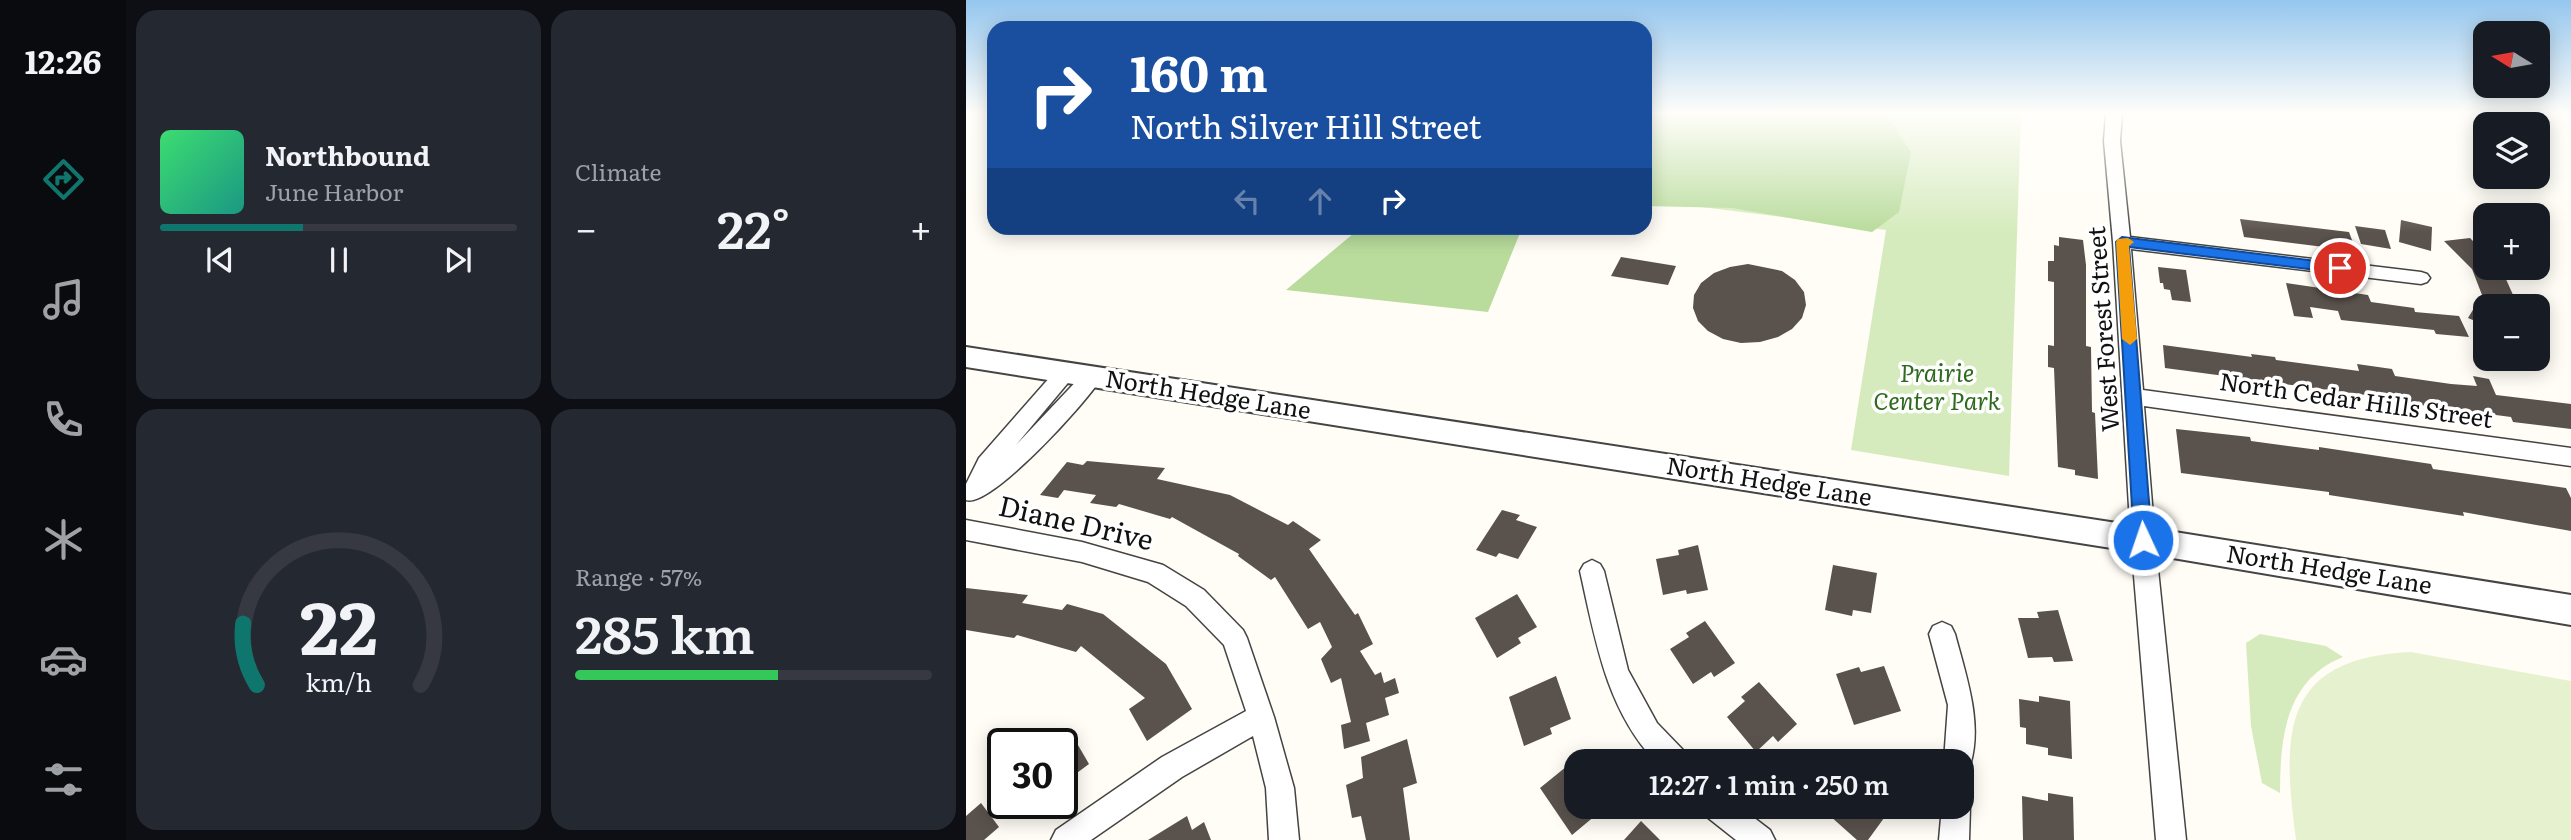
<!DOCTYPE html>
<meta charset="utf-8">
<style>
body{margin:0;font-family:Literata,serif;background:#242831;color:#f1f3f6;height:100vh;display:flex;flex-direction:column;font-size:26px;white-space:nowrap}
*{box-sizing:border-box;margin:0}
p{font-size:23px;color:#9ea1a6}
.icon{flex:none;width:38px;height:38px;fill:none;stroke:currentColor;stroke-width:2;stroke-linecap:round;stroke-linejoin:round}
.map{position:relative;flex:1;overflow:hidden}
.drawer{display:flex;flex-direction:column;gap:10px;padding:10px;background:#0d0f14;width:840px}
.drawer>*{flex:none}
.top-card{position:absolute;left:21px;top:21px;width:665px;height:214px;border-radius:21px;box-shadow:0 4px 18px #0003;background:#1a4fa0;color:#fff;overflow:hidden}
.needle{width:46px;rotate:281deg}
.fabs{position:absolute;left:1507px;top:21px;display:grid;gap:14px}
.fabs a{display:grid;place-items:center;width:77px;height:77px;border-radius:14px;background:#171b24;box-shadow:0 4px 18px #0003;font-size:35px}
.speed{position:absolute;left:21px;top:728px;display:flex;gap:14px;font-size:35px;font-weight:700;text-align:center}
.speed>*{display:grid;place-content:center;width:91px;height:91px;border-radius:50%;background:#171b24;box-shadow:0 4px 18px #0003;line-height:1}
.speed .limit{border:4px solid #111;border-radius:10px;background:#fff;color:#111}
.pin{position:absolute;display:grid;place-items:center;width:60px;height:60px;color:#fff;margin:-30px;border:4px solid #fff;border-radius:50%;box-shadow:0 2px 7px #0007}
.me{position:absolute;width:77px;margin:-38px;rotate:357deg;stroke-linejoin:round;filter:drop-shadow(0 0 5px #0008)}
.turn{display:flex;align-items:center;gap:24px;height:147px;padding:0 28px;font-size:32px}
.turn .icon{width:91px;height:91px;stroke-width:2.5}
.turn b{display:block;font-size:49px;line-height:60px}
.lanes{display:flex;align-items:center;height:66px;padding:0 28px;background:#0003;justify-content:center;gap:35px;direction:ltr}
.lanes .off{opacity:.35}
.big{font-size:52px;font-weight:600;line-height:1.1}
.drawer .card{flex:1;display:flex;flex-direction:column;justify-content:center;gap:10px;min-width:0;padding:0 24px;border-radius:21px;background:#242831}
.drawer .dial{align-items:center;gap:0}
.dial svg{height:182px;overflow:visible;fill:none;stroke:#363941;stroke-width:7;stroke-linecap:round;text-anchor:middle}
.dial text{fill:#f1f3f6;stroke:none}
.song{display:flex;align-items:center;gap:21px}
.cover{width:84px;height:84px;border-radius:10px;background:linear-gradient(135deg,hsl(140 70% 55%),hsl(170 70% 35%))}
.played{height:7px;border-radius:4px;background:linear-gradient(90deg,#0f766e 40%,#363941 40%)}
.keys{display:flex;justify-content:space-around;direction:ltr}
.heat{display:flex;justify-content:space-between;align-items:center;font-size:38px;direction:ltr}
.charge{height:10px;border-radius:5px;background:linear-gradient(90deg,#34c759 57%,#363941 0)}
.drawer .tiles{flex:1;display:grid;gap:10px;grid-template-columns:repeat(2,1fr)}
.trip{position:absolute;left:598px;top:749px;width:410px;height:70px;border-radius:21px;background:#171b24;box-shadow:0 4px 18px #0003;font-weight:600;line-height:70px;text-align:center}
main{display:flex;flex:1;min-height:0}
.tab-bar{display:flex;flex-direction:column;width:126px;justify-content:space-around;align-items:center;background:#090b0e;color:#9ea1a6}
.tab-bar .icon{width:49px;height:49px}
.tab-bar .active{color:#0f766e}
.tab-bar b{font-size:32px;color:#f1f3f6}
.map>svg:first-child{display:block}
.green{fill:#d5ebbd}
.forest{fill:#b9dc9c}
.pitch{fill:#e6f2cf}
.building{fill:#5a524d}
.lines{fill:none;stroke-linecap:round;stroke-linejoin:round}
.minor-casing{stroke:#444;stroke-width:3}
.tertiary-casing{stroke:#444;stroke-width:4}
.minor{fill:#fff;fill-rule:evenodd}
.tertiary{fill:#fff;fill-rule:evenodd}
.route{fill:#1a73e8;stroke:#114b97;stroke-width:2}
.slow{fill:#f59e0b}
.labels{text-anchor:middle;stroke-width:7;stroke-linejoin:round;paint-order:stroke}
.street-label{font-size:24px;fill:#111;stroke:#fff}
.park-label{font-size:24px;font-style:italic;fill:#2f6b1f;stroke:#fff}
.near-street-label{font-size:28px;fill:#111;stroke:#fff}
</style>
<main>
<nav class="tab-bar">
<b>12:26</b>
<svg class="icon active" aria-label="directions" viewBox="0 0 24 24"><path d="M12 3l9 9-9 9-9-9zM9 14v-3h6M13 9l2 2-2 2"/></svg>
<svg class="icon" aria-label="music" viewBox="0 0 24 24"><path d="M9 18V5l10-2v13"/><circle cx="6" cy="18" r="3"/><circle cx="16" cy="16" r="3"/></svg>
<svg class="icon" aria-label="phone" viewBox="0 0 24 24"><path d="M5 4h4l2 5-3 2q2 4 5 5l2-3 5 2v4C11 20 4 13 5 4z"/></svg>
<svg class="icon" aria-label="climate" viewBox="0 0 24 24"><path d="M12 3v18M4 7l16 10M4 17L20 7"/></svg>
<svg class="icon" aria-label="car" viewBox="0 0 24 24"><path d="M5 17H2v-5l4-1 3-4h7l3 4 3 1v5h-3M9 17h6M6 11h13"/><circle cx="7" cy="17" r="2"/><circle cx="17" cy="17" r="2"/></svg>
<svg class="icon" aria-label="filters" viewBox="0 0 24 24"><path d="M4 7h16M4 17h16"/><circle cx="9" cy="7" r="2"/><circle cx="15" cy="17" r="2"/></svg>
</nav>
<section class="drawer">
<div class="tiles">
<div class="card">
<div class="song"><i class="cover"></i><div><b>Northbound</b><p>June Harbor</p></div></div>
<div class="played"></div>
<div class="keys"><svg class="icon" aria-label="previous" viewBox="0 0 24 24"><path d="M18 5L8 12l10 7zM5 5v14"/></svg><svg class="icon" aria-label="pause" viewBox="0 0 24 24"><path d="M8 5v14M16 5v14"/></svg><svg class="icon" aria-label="next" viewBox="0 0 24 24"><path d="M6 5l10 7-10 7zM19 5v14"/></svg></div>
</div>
<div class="card"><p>Climate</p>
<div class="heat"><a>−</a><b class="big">22°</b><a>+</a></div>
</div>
<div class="card dial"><svg viewBox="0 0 100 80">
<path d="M14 69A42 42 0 1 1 86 69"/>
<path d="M14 69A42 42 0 0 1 8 42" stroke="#0f766e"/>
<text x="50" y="56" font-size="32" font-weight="700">22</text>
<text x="50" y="72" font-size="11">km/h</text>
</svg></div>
<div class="card"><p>Range · 57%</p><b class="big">285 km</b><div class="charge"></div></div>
</div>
</section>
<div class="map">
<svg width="1605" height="840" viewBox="0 0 1605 840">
<rect width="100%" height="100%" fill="#fffdf5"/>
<!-- green -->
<path class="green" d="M679 114H1055L1043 476 885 450 920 230 679 200Z
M1294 634 1360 646 1377 657C1319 680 1314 739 1314 793L1296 783 1285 726 1280 643Z"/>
<!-- forest -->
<path class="forest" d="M679 114H920L945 152 933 212 906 232 766 208 679 206Z
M394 228H556L522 312 320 290Z"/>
<!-- pitch -->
<path class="pitch" d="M1445 652 1605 681V840H1330C1316 734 1314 658 1445 652Z"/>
<!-- building -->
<path class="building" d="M1274 219 1383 232 1390 251 1278 237Z
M1435 220 1466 227 1465 251 1433 242Z
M1389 226 1419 230 1425 249 1395 244Z
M1093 237 1117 240 1120 265V346L1125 347 1126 412 1129 413 1132 479 1109 475V470L1092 467 1088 368 1082 367V345L1088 346V282L1082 281V261H1088V245L1093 246Z
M1504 238 1511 245 1519 244V268H1535L1552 306H1519V325L1502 318 1516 295 1506 269 1478 241Z
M655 257 710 266 702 285 645 276Z
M782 264 816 271 829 280 838 292 840 305 836 318 826 329 812 337 794 342 775 343 757 339 742 331 732 321 727 308 728 295 735 283 748 273 764 267Z
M1192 267 1220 270 1225 302 1206 300 1204 290 1198 289 1197 283H1194Z
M1320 283 1402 295 1405 302 1448 308 1449 312 1493 316 1503 337 1470 334 1468 330 1375 320 1372 311 1344 307 1347 318 1328 316Z
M1197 345 1286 357 1285 354 1309 357 1310 360 1393 371 1391 364 1426 369 1429 376 1485 384 1511 386 1507 376 1523 379 1530 395 1605 404V429L1547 422 1545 417 1401 398 1400 395 1199 368Z
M1210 429 1284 437 1285 441 1353 450V447L1465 464 1467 469 1600 488 1605 498V531L1497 512 1498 516 1363 495V492L1215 473Z
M121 461 199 468 191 479 264 495 322 525 327 521 355 540 343 549 389 615 392 613 407 644 394 651 409 675 415 672 418 683 429 678 433 693 419 698 423 715 400 723 404 741 378 749 375 725 385 722 375 678 365 683 355 659 366 647 354 622 342 629 309 577 305 580 272 556 273 554 206 517 204 519 153 504 150 507 124 503 130 495 98 490 92 498 74 495 101 462 117 465Z
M536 510 554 515 550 520 571 527 552 559 533 553 530 557 510 550Z
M732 545 742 590 721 594 720 590 697 595 690 559 713 555 712 550Z
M867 565 911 573 905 613 887 610 886 616 859 610Z
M0 588 62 595 56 603 96 610 101 604 137 614 200 664 226 709 181 741 163 709 179 698 115 646 110 652 51 635 48 638 0 630Z
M551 594 571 627 552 638 555 643 531 658 509 618Z
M1092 610 1107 661 1088 662 1086 657 1062 658 1052 618H1073L1071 612Z
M739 621 769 663 748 677 745 672 727 684 704 649 723 637 720 633Z
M918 666 935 711 888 725 870 674 893 667 895 672Z
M590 676 605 719 584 728 586 734 558 746 543 697Z
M793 682 831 724 812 742 807 736 790 752 761 717 779 701 775 697Z
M1073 696 1104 701 1106 759 1082 755V748L1060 744V728L1054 727 1053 699 1073 702Z
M105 733 123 764 96 784V739Z
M441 739 451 783 437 788 444 840H400L395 816 386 818 380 785 397 778 395 757Z
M611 758V807H624L630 815 606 835 574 788Z
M1082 793 1107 797 1108 840H1057L1056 796 1082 801Z
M15 803 33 827 18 840H0V816Z
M854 807H926L902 840H891Z
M221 816 226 830 238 822 245 840H182Z
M675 821 694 840H658Z"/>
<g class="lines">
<defs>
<path id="minor" d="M1140 114H1156L1154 141 1164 237 1455 272 1461 274 1464 278 1461 282 1455 284 1165 249 1177 390 1605 448V466L1178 406 1189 540 1220 840H1190L1165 540 1147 242 1138 141Z
M99 366 106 368 109 373 106 378 50 445 119 372 126 369 133 372 136 377C123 400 24 509 0 500V484L13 458 92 368Z
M0 520 116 542 197 565 238 590 277 630 281 638 308 717 328 788 333 840H303L300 788 287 736 216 777 125 840H85L90 830 196 757 280 711 258 645 220 606 182 582 116 562 0 540Z
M626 560 634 564 638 571 662 670 691 723 718 751 722 761H689C640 709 629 638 614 571L618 564Z
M976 622 985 626 989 634C1000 676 1019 728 1002 771L996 773V761H978L982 705 963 634 967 626Z
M996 795 1000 797 1004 807 1003 840H973L976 807H996Z
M737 807H774L804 830 809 840H770L741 817Z"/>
<path id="tertiary" d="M0 347 1177 527 1605 595V625L1177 553 0 367Z"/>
</defs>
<!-- minor casing -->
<use href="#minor" class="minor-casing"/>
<!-- tertiary casing -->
<use href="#tertiary" class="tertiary-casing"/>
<!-- minor -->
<use href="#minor" class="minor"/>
<!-- tertiary -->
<use href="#tertiary" class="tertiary"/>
</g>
<!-- sky -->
<linearGradient id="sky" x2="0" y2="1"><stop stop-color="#95c6ee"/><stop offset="0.49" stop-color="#fffefa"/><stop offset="1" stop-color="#fffefa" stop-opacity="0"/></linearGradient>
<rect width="1605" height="232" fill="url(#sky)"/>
<!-- route -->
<path class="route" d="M1156 237 1374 264 1381 268 1374 273 1163 247 1186 540 1183 545 1177 547 1170 545 1168 540 1150 242Z"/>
<!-- slow -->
<path class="slow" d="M1162 238 1168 242 1163 246 1171 339 1164 345 1156 339 1150 242 1152 239Z"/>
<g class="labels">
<!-- street labels -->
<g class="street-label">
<text transform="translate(1138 329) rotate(-94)" y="8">West Forest Street</text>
<text transform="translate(242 395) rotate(9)" y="8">North Hedge Lane</text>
<text transform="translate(1390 401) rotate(8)" y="8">North Cedar Hills Street</text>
<text transform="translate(803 482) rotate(9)" y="8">North Hedge Lane</text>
<text transform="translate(1363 570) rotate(9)" y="8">North Hedge Lane</text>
</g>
<!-- park labels -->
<g class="park-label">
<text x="971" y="382">Prairie<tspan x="971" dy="28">Center Park</tspan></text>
</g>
<!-- near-street labels -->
<g class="near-street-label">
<text transform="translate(110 523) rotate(13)" y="10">Diane Drive</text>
</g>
</g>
</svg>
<div class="fabs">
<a><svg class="needle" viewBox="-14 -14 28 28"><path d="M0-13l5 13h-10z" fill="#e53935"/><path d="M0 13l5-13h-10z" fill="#9ea1a6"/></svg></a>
<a><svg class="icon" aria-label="layers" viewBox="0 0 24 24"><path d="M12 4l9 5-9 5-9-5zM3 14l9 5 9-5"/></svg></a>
<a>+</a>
<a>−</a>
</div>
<div class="speed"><div class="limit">30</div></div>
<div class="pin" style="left:1374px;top:268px;background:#d93025"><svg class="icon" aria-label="arrive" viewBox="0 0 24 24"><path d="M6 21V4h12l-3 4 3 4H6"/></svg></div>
<svg class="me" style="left:1177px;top:540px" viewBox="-20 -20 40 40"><circle r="17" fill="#1a73e8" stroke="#fff" stroke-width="3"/><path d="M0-11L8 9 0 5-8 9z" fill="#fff"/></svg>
<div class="trip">12:27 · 1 min · 250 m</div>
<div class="top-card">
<div class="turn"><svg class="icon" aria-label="right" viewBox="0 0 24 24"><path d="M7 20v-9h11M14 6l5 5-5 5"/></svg><div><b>160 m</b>North Silver Hill Street</div></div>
<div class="lanes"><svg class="icon off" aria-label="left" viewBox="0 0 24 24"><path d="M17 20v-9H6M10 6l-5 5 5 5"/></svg><svg class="icon off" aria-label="ahead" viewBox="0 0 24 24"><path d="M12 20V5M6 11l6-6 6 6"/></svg><svg class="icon" aria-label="right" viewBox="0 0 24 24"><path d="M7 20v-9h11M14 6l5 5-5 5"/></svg></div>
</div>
</div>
</main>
